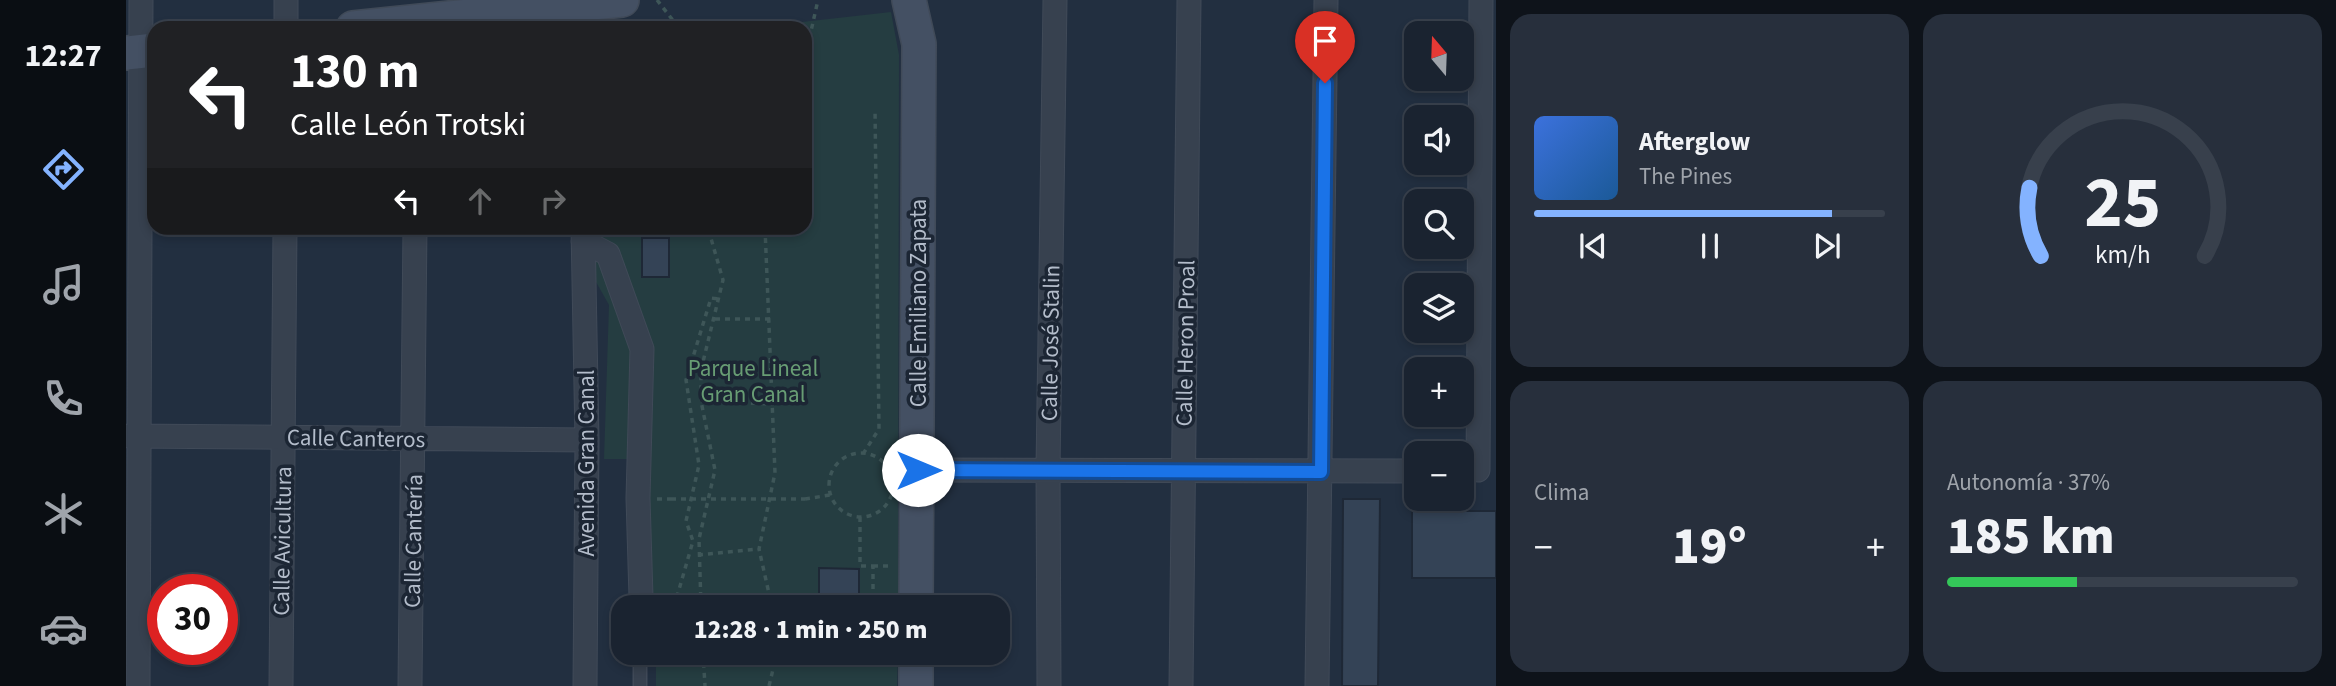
<!DOCTYPE html>
<html lang="es">
<meta charset="utf-8">
<style>
body{margin:0;font-family:"Source Sans 3",sans-serif;background:#272f3c;color:#f1f3f6;height:100vh;display:flex;flex-direction:column;font-size:26px;white-space:nowrap}
*{box-sizing:border-box;margin:0}
p{font-size:23px;color:#9fa4ab}
.icon{flex:none;width:38px;height:38px;fill:none;stroke:currentColor;stroke-width:2;stroke-linecap:round;stroke-linejoin:round}
.map{position:relative;flex:1;overflow:hidden}
.details{display:flex;flex-direction:column;gap:14px;padding:14px;background:#0e131a;width:840px}
.details>*{flex:none}
.top-card{position:absolute;left:21px;top:21px;width:665px;height:214px;border-radius:21px;box-shadow:0 4px 10px #0003,0 0 0 2px #38404c;background:#202124;color:#fff;overflow:hidden}
.needle{width:46px;rotate:341deg}
.controls{position:absolute;left:1278px;top:21px;display:grid;gap:14px}
.controls a{display:grid;place-items:center;width:70px;height:70px;border-radius:14px;background:#1a2330;box-shadow:0 4px 10px #0003,0 0 0 2px #38404c;font-size:35px}
.speed{position:absolute;left:21px;top:574px;display:flex;gap:14px;font-size:35px;font-weight:700;text-align:center}
.speed>*{display:grid;place-content:center;width:91px;height:91px;border-radius:50%;background:#1a2330;box-shadow:0 4px 10px #0003,0 0 0 2px #38404c;line-height:1}
.speed .limit{border:10px solid #d22;background:#fff;color:#111}
.pin{position:absolute;display:grid;place-items:center;width:60px;height:60px;color:#fff;margin:-72px -30px;border-radius:50% 50% 50% 0;rotate:-45deg;box-shadow:0 0 7px #0007}
.pin .icon{rotate:45deg}
.me{position:absolute;width:77px;margin:-38px;rotate:90deg;stroke-linejoin:round;filter:drop-shadow(0 0 5px #0008)}
.turn{display:flex;align-items:center;gap:24px;height:147px;padding:0 28px;font-size:32px}
.turn .icon{width:91px;height:91px;stroke-width:2.5}
.turn b{display:block;font-size:49px;line-height:60px}
.lanes{display:flex;align-items:center;height:66px;padding:0 28px;background:#0003;justify-content:center;gap:35px;direction:ltr}
.lanes .off{opacity:.35}
.big{font-size:52px;font-weight:800;line-height:1.1}
.details .widget{flex:1;display:flex;flex-direction:column;justify-content:center;gap:10px;min-width:0;padding:0 24px;border-radius:21px;background:#272f3c}
.details .dial{align-items:center;gap:0}
.dial svg{height:182px;overflow:visible;fill:none;stroke:#38404c;stroke-width:7;stroke-linecap:round;text-anchor:middle}
.dial text{fill:#f1f3f6;stroke:none}
.song{display:flex;align-items:center;gap:21px}
.cover{width:84px;height:84px;border-radius:10px;background:linear-gradient(135deg,hsl(220 70% 55%),hsl(210 70% 35%))}
.played{height:7px;border-radius:4px;background:linear-gradient(90deg,#84b3ff 85%,#38404c 85%)}
.keys{display:flex;justify-content:space-around;direction:ltr}
.heat{display:flex;justify-content:space-between;align-items:center;font-size:38px;direction:ltr}
.charge{height:10px;border-radius:5px;background:linear-gradient(90deg,#34c759 37%,#38404c 0)}
.details .tiles{flex:1;display:grid;gap:14px;grid-template-columns:repeat(2,1fr)}
.trip{position:absolute;left:485px;top:595px;width:399px;height:70px;border-radius:21px;background:#1a2330;box-shadow:0 4px 10px #0003,0 0 0 2px #38404c;font-weight:800;line-height:70px;text-align:center}
main{display:flex;flex:1;min-height:0}
.dock{display:flex;flex-direction:column;width:126px;justify-content:space-around;align-items:center;background:#0a0e13;color:#9fa4ab}
.dock .icon{width:49px;height:49px}
.dock .selected{color:#84b3ff}
.dock b{font-size:32px;color:#f1f3f6}
.map>svg:first-child{display:block}
.green{fill:#253d41}
.building{fill:#344356;stroke:#1e2836;stroke-width:2}
.lines{fill:none;stroke-linecap:round;stroke-linejoin:round}
.lane-casing{stroke:#404a58;stroke-width:15}
.street-casing{stroke:#404a58;stroke-width:25}
.secondary-casing{stroke:#404a58;stroke-width:36}
.path{stroke:#3e5658;stroke-width:3.5;stroke-dasharray:5 5;stroke-linecap:butt}
.lane{stroke:#37414f;stroke-width:12}
.street{stroke:#37414f;stroke-width:23}
.secondary{stroke:#445063;stroke-width:33}
.path-bridge{stroke:#3e5658;stroke-width:3.5;stroke-dasharray:5 5;stroke-linecap:butt}
.route-casing{stroke:#114b97;stroke-width:18}
.route{stroke:#1a73e8;stroke-width:12}
.labels{text-anchor:middle;stroke-width:7;stroke-linejoin:round;paint-order:stroke}
.street-label{font-size:23px;fill:#b3bcca;stroke:#1c2634}
.park-label{font-size:23px;fill:#689d74;stroke:#1c2634}
</style>
<main>
<nav class="dock">
<b>12:27</b>
<svg class="icon selected" aria-label="directions" viewBox="0 0 24 24"><path d="M12 3l9 9-9 9-9-9zM9 14v-3h6M13 9l2 2-2 2"/></svg>
<svg class="icon" aria-label="music" viewBox="0 0 24 24"><path d="M9 18V5l10-2v13"/><circle cx="6" cy="18" r="3"/><circle cx="16" cy="16" r="3"/></svg>
<svg class="icon" aria-label="phone" viewBox="0 0 24 24"><path d="M5 4h4l2 5-3 2q2 4 5 5l2-3 5 2v4C11 20 4 13 5 4z"/></svg>
<svg class="icon" aria-label="climate" viewBox="0 0 24 24"><path d="M12 3v18M4 7l16 10M4 17L20 7"/></svg>
<svg class="icon" aria-label="car" viewBox="0 0 24 24"><path d="M5 17H2v-5l4-1 3-4h7l3 4 3 1v5h-3M9 17h6M6 11h13"/><circle cx="7" cy="17" r="2"/><circle cx="17" cy="17" r="2"/></svg>
</nav>
<div class="map">
<svg width="1370" height="686" viewBox="0 0 1370 686">
<rect width="100%" height="100%" fill="#222f40"/>
<!-- green -->
<path class="green" d="M765 12 773 55 772 607H531V597H504L502 459H478L483 305 465 273 469 228H679V28H623Z
M530 653H772L771 686H530Z"/>
<!-- building -->
<path class="building" d="M516 238H543V277H516Z
M1217 499H1254L1252 686H1216Z
M1286 511H1370V578H1286Z
M693 568 733 569V601L693 600Z"/>
<g class="lines">
<defs>
<path id="lane" d="M514 686V653"/>
<path id="street" d="M160 28V0
M457 228 461 440 459 686
M457 241 482 254 516 349 512 498 515 597
M2 436 461 440
M792 470 1290 471
M1352 470 1355 0
M12 686 15 0
M155 686 159 228
M284 686 289 228
M923 686 922 469 929 0
M1055 686 1063 0
M1191 686 1200 0"/>
<path id="secondary" d="M783 0 793 44 790 607
M227 28 496 0
M0 53 28 50
M790 686V653"/>
</defs>
<!-- lane casing -->
<use href="#lane" class="lane-casing"/>
<!-- street casing -->
<use href="#street" class="street-casing"/>
<!-- secondary casing -->
<use href="#secondary" class="secondary-casing"/>
<!-- path -->
<path class="path" d="M531 0 553 28
M679 58 692 0
M639 228 649 473 633 549 646 607
M589 319H644
M575 401 648 404
M703 485a32 32 0 1 1 64 0a32 32 0 1 1-64 0Z
M737 454 753 429 749 109
M531 499H545
M679 499 704 495
M734 517V566H747V607
M572 555 633 549
M747 566H763
M548 607 567 541 560 521 573 465 560 380 585 298 593 299
M575 607 573 539 589 470 575 401V370L597 280 582 228
M577 653 579 686
M534 654V653
M643 686 651 653"/>
<!-- lane -->
<use href="#lane" class="lane"/>
<!-- street -->
<use href="#street" class="street"/>
<!-- secondary -->
<use href="#secondary" class="secondary"/>
<!-- path-bridge -->
<path class="path-bridge" d="M545 499H679"/>
</g>
<g class="lines">
<defs>
<path id="route" d="M792 470 1195 472 1199 83"/>
</defs>
<!-- route casing -->
<use href="#route" class="route-casing"/>
<!-- route -->
<use href="#route" class="route"/>
</g>
<g class="labels">
<!-- street labels -->
<g class="street-label">
<text transform="translate(792 303) rotate(-90)" y="8">Calle Emiliano Zapata</text>
<text transform="translate(924 343) rotate(-89)" y="8">Calle José Stalin</text>
<text transform="translate(1059 343) rotate(-89)" y="8">Calle Heron Proal</text>
<text transform="translate(230 438) rotate(1)" y="8">Calle Canteros</text>
<text transform="translate(460 463) rotate(-90)" y="8">Avenida Gran Canal</text>
<text transform="translate(156 541) rotate(-89)" y="8">Calle Avicultura</text>
<text transform="translate(287 541) rotate(-89)" y="8">Calle Cantería</text>
</g>
<!-- park labels -->
<g class="park-label">
<text x="627" y="376">Parque Lineal<tspan x="627" dy="26">Gran Canal</tspan></text>
</g>
</g>
</svg>
<div class="controls">
<a><svg class="needle" viewBox="-14 -14 28 28"><path d="M0-13l5 13h-10z" fill="#e53935"/><path d="M0 13l5-13h-10z" fill="#9fa4ab"/></svg></a>
<a><svg class="icon" aria-label="sound" viewBox="0 0 24 24"><path d="M4 9h4l5-4v14l-5-4H4zM17 9q2 3 0 6"/></svg></a>
<a><svg class="icon" aria-label="search" viewBox="0 0 24 24"><circle cx="10" cy="10" r="6"/><path d="M15 15l6 6"/></svg></a>
<a><svg class="icon" aria-label="layers" viewBox="0 0 24 24"><path d="M12 4l9 5-9 5-9-5zM3 14l9 5 9-5"/></svg></a>
<a>+</a>
<a>−</a>
</div>
<div class="speed"><div class="limit">30</div></div>
<div class="pin" style="left:1199px;top:83px;background:#d93025"><svg class="icon" aria-label="arrive" viewBox="0 0 24 24"><path d="M6 21V4h12l-3 4 3 4H6"/></svg></div>
<svg class="me" style="left:792px;top:470px" viewBox="-20 -20 40 40"><circle r="19" fill="#fff"/><path d="M0-13L10 11 0 6-10 11z" fill="#1a73e8"/></svg>
<div class="trip">12:28 · 1 min · 250 m</div>
<div class="top-card">
<div class="turn"><svg class="icon" aria-label="left" viewBox="0 0 24 24"><path d="M17 20v-9H6M10 6l-5 5 5 5"/></svg><div><b>130 m</b>Calle León Trotski</div></div>
<div class="lanes"><svg class="icon" aria-label="left" viewBox="0 0 24 24"><path d="M17 20v-9H6M10 6l-5 5 5 5"/></svg><svg class="icon off" aria-label="ahead" viewBox="0 0 24 24"><path d="M12 20V5M6 11l6-6 6 6"/></svg><svg class="icon off" aria-label="right" viewBox="0 0 24 24"><path d="M7 20v-9h11M14 6l5 5-5 5"/></svg></div>
</div>
</div>
<section class="details">
<div class="tiles">
<div class="widget">
<div class="song"><i class="cover"></i><div><b>Afterglow</b><p>The Pines</p></div></div>
<div class="played"></div>
<div class="keys"><svg class="icon" aria-label="previous" viewBox="0 0 24 24"><path d="M18 5L8 12l10 7zM5 5v14"/></svg><svg class="icon" aria-label="pause" viewBox="0 0 24 24"><path d="M8 5v14M16 5v14"/></svg><svg class="icon" aria-label="next" viewBox="0 0 24 24"><path d="M6 5l10 7-10 7zM19 5v14"/></svg></div>
</div>
<div class="widget dial"><svg viewBox="0 0 100 80">
<path d="M14 69A42 42 0 1 1 86 69"/>
<path d="M14 69A42 42 0 0 1 9 39" stroke="#84b3ff"/>
<text x="50" y="56" font-size="32" font-weight="700">25</text>
<text x="50" y="72" font-size="11">km/h</text>
</svg></div>
<div class="widget"><p>Clima</p>
<div class="heat"><a>−</a><b class="big">19°</b><a>+</a></div>
</div>
<div class="widget"><p>Autonomía · 37%</p><b class="big">185 km</b><div class="charge"></div></div>
</div>
</section>
</main>
